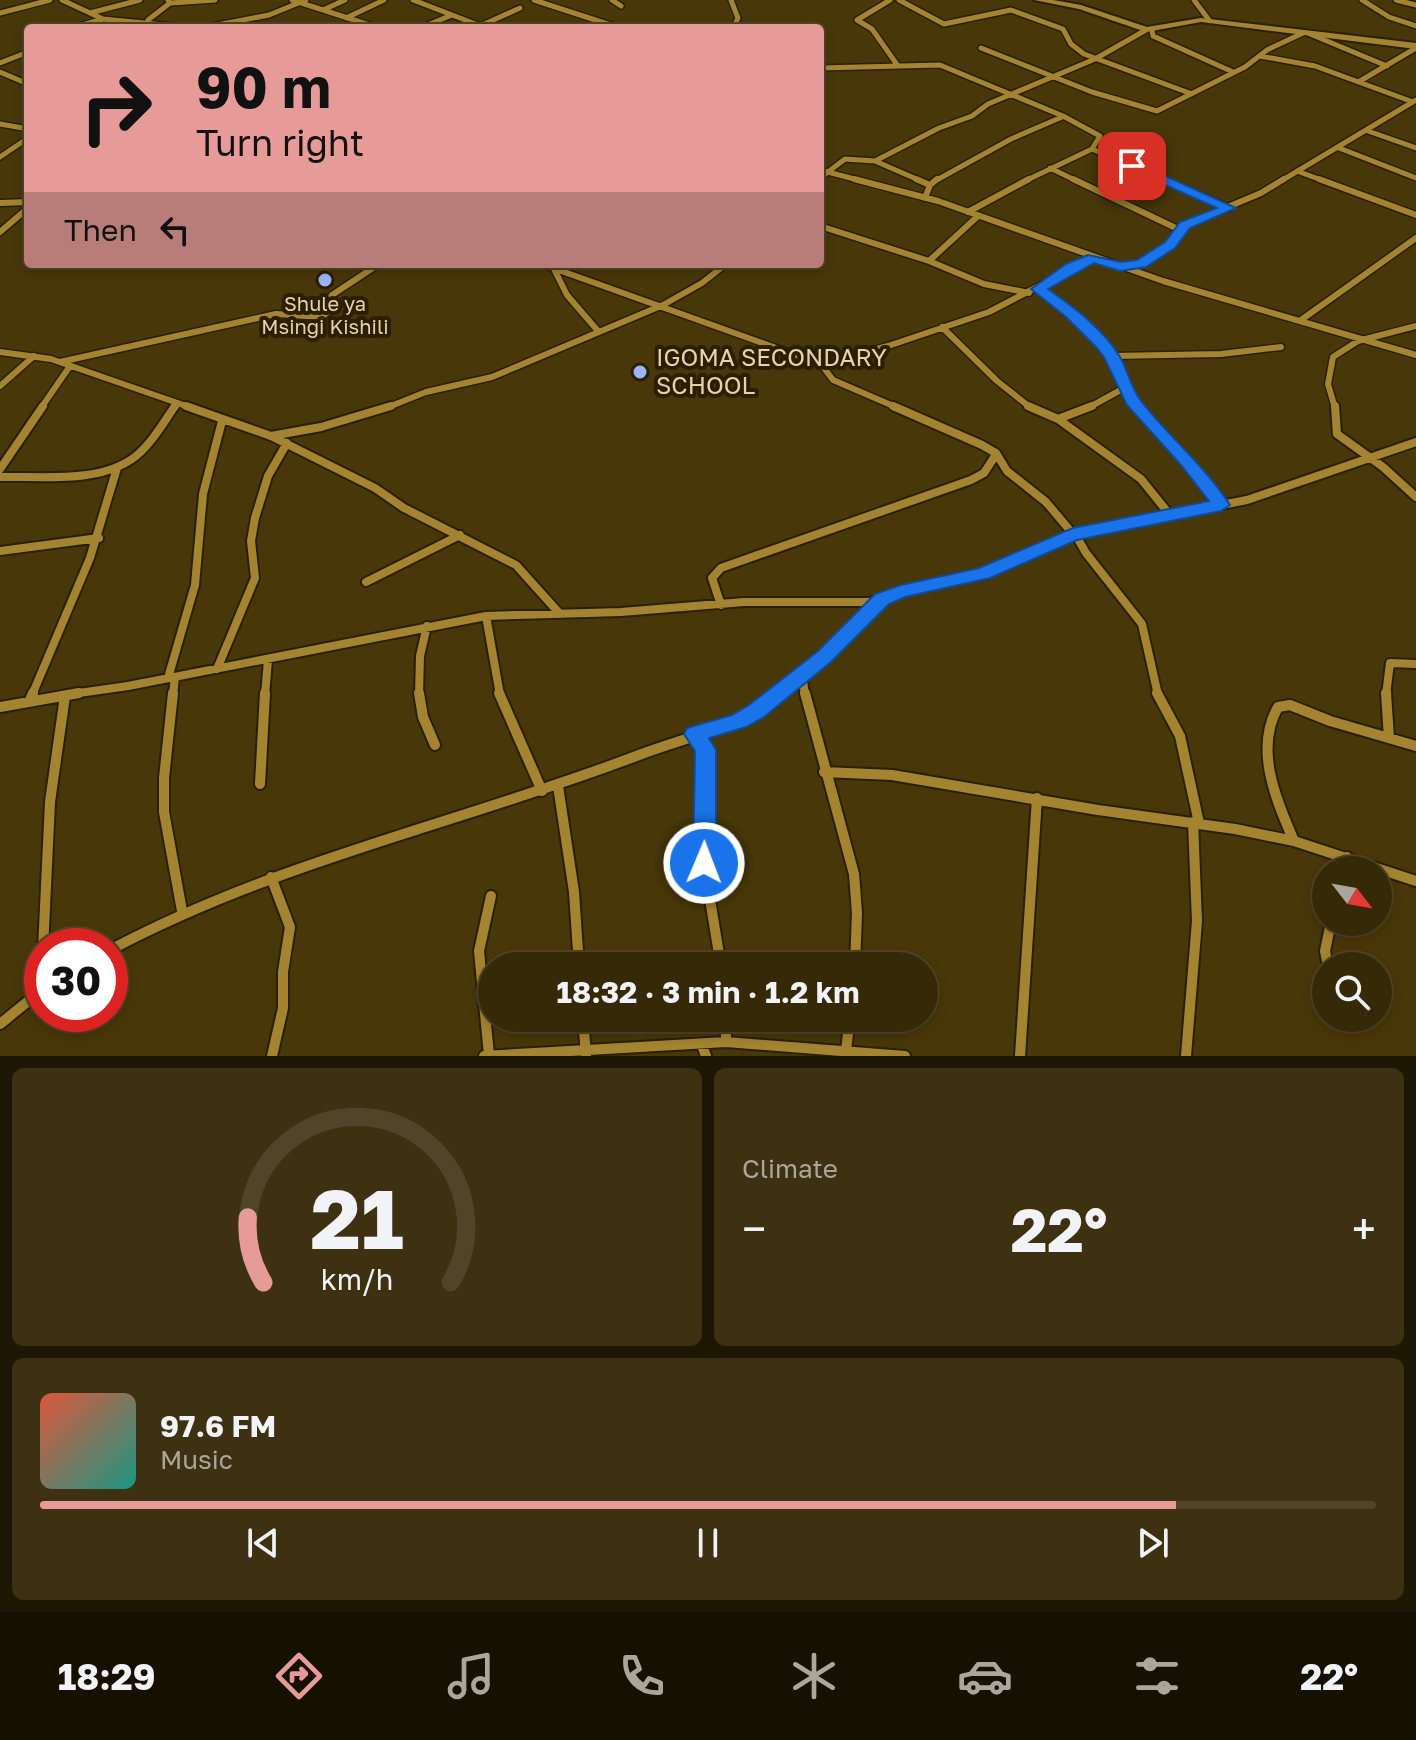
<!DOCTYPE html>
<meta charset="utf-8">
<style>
body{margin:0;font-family:"Golos Text",sans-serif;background:#3d3111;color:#f1f3f6;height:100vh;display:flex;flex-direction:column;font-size:30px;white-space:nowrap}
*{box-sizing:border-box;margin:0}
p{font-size:26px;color:#aaa69b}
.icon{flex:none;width:44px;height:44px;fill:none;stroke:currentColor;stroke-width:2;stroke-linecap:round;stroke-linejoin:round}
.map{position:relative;height:1056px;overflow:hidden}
.sheet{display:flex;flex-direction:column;gap:12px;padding:12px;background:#1e1704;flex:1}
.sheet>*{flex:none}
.hud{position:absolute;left:24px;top:24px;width:800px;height:244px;border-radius:8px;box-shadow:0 4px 12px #0003,0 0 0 2px #504528;background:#e69b98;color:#111;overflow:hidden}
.needle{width:52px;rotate:121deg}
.buttons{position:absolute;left:1312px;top:856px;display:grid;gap:16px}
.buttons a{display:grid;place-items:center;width:80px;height:80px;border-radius:50%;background:#362907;box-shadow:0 4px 12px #0003,0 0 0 2px #504528;font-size:40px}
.speed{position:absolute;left:24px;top:928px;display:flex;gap:16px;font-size:40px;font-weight:700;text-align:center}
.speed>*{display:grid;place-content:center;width:104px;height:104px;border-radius:50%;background:#362907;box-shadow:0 4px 12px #0003,0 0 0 2px #504528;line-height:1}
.speed .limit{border:12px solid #d22;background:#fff;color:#111}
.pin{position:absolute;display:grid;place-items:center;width:68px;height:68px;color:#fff;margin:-34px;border-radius:16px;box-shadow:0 4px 12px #0006}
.me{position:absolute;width:88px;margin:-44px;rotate:1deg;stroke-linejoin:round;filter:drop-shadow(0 0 6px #0008)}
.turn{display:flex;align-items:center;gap:28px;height:168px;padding:0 40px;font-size:36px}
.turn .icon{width:104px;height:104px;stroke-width:2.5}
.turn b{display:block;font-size:56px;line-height:68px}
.then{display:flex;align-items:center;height:76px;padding:0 40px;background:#0003;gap:16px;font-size:30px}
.big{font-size:60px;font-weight:700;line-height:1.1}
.sheet .tile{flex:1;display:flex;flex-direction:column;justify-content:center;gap:12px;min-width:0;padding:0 28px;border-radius:12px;background:#3d3111}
.sheet .dial{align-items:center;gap:0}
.dial svg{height:208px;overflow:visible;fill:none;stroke:#504528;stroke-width:7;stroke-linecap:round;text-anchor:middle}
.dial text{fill:#f1f3f6;stroke:none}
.song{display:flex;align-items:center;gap:24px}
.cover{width:96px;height:96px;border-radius:12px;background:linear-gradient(135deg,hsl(10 70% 55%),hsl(170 70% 35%))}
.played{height:8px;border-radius:4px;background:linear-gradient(90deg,#e69b98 85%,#504528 85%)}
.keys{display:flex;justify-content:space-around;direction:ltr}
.heat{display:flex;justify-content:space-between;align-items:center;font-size:44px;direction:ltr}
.sheet .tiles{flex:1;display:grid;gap:12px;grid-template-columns:1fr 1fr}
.tile:last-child{grid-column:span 2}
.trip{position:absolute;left:478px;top:952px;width:460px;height:80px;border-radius:40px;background:#362907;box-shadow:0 4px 12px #0003,0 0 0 2px #504528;font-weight:700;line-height:80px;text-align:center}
.tab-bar{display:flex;height:128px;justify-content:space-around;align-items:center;background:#161003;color:#aaa69b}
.tab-bar .icon{width:56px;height:56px}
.tab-bar .on{color:#e69b98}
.tab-bar b{font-size:36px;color:#f1f3f6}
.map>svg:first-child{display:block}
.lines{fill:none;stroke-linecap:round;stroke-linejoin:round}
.street-far3-casing{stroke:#2a2005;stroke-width:8}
.street-far2-casing{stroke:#2a2005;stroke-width:9}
.street-far1-casing{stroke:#2a2005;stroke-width:12}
.street-casing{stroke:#2a2005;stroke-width:14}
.secondary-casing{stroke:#2a2005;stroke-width:4}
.street-far3{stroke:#a48430;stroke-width:5}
.street-far2{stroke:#a48430;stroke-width:6}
.street-far1{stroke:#a48430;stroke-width:8}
.street{stroke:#a48430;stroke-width:10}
.secondary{fill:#a48430;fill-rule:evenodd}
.route{fill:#1a73e8;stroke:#114b97;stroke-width:2}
.poi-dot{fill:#98b5fd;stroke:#2c1f00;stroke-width:3}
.labels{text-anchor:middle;stroke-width:8;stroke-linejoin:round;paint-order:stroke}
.far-poi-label{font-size:20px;fill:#e4d3ad;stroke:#2c1f00}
.poi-label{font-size:24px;fill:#e4d3ad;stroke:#2c1f00;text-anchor:start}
</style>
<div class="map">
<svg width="1416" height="1056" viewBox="0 0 1416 1056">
<rect width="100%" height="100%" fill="#483709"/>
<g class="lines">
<defs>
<path id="street-far3" d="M62 0 103 19 195 28
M292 0 379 28
M413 0 486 28
M534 0 620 28
M612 0 621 6
M731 0 738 18 733 28
M890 0 857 20 872 29 898 66
M899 0 944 24 1011 10 1063 29 1071 44 1084 54 1192 94
M1194 0 1209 20
M1362 0 1389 17 1416 26
M1396 0 1416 5
M171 3 215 0
M323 10 345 0
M0 13 50 0
M90 13 140 0
M346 18 384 0
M147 25 148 20 170 3 168 0
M480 26 520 8
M72 28 103 19
M201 28 269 15 306 0
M420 28 452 15
M1152 30 1153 36 1233 72
M1310 34 1387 66
M981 48 1092 92 1157 111 1245 67 1267 50 1303 33
M1260 56 1315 66 1413 102
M0 63 28 52
M820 68 940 65 1063 116 1100 136 1092 149 1025 181
M0 72 28 84
M1360 81 1416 48
M0 124 28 129
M1368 131 1416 148
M1339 148 1416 178
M1092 149 1166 181
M0 157 28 138
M1050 168 1077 181
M820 170 862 181
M1297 171 1324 181
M820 178 845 159 875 161
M921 181 875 161 939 128 972 116 988 104 1095 59 1146 30
M935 181 1011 139 1062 117
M1281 181 1416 100"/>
<path id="street-far2" d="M854 179 938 201 1163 281 1416 355
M916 179 930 185
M1073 179 1180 230
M1162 179 1229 208
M1319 179 1416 215
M925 198 930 185 937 179
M0 203 28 202
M968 212 1029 179
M820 226 929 261 978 216
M0 232 28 208
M929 261 984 284 1029 293
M542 264 821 364 888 346 989 312 1093 258
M1126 266 1141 264 1163 251 1185 225 1261 193 1284 179
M553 267 567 295 598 331
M1038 289C1064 308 1096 330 1113 358 1122 374 1125 394 1139 408
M1301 320 1416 238
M942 327 997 381 1031 408
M0 352 51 359 192 408
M1112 356 1221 354 1281 347
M60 362 276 314 322 317 330 310 325 305 332 295 379 264
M821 364 833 380 898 408
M0 386 34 356
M41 408 70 366
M173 408 177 403
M386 408 426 392 492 377 663 305 702 283 726 264
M1088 408 1126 387
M1335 408 1328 384 1333 357 1358 341 1416 326"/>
<path id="street-far1" d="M186 406 271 436 375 488 404 508 516 565 560 614
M1028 406 1058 419 1092 406
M1137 406 1187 461 1221 505
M1335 406 1337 434 1383 467 1416 497
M1058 419 1141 479 1170 515
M271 436 321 427 391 406
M996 453 1007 471 1046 502 1073 534
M0 469 43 406
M0 477C42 476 101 484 136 456 152 443 163 423 175 406
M1075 534 1086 553 1142 624 1158 695
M0 551 99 538
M366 582 460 535
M721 605 712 578 721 568 971 480 984 473 995 456 994 452 982 445 893 406
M486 616 500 695
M217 669 255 578 251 541 255 518 268 476 287 443
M802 674 805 695
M168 678 195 585 203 494 222 421
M32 695 90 558 117 468
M65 695 128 686 486 616 621 612 744 602H871L901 591 984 574 1073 534 1247 500 1416 442
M173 695 175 677
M265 695 268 660
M419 695 420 656 427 626
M780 695 814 666 881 600
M1386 695 1390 663 1416 664"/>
<path id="street" d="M173 693 164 778V812L182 911
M419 693 423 717 435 745
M499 693 542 791
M805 693 854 874 857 913 855 966
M1157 693 1180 736 1199 823
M1386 693 1389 738
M30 700 33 693
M0 707 79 693
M695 734 706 750 704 863 721 966
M824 772 892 775 1098 810 1235 829 1294 841 1416 881
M260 784 265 693
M558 786 574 892 579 966
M1294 841C1276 800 1254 749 1278 707L1290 705 1330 721 1416 746
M1344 870 1347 857
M271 877 290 927 283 972V1008L272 1056
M110 950C280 860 461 823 639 755 689 736 740 727 783 693
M1328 966 1325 951 1331 922
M41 991 50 802 65 696
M583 1018 586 1056
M726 1018V1042
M0 1024 42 990
M702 1045 706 1056
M846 1050 850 1018
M489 1055 479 951 491 896
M484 1056 726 1042 905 1056
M1020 1056 1037 798
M1186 1056 1197 921 1193 822"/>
<path id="secondary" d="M1034 0H1053L1081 5 1147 27 1201 18 1416 43V49L1201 22 1146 32 1079 9Z"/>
</defs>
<!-- street-far3 casing -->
<use href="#street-far3" class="street-far3-casing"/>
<!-- street-far2 casing -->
<use href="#street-far2" class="street-far2-casing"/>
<!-- street-far1 casing -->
<use href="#street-far1" class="street-far1-casing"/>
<!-- street casing -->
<use href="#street" class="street-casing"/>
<!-- secondary casing -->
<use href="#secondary" class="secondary-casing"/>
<!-- street-far3 -->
<use href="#street-far3" class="street-far3"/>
<!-- street-far2 -->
<use href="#street-far2" class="street-far2"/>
<!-- street-far1 -->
<use href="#street-far1" class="street-far1"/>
<!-- street -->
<use href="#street" class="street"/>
<!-- secondary -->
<use href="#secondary" class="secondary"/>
</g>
<!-- route -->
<path class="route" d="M1127 163H1137L1236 208 1190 228 1175 248 1146 267 1120 271 1094 263 1048 289C1073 307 1104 329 1120 357 1128 371 1131 388 1141 401 1169 437 1205 466 1230 505L1221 511 1077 540 990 578 905 597 889 604 831 662 764 717 746 727 709 738 716 750V863L713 870 704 873 696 870 693 863 695 751 684 734 687 728 732 715 749 705 817 652 875 594 901 585 979 568 1073 528 1209 501 1181 465 1127 405 1104 357 1096 347 1065 316 1031 289 1066 264 1088 255 1121 262 1137 260 1165 242 1180 222 1217 208 1127 168Z"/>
<!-- markers -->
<g class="poi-dot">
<circle cx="325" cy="280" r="8"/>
<circle cx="640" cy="372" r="8"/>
</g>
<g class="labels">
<!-- far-poi labels -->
<g class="far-poi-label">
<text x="325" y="311">Shule ya<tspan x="325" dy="23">Msingi Kishili</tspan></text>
</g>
<!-- poi labels -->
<g class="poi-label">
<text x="656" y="366">IGOMA SECONDARY<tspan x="656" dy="28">SCHOOL</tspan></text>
</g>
</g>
</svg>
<div class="buttons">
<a><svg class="needle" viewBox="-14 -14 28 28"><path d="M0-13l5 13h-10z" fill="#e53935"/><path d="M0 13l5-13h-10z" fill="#aaa69b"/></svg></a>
<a><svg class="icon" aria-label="search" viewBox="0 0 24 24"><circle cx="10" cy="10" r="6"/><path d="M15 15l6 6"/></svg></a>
</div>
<div class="speed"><div class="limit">30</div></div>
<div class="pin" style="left:1132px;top:166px;background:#d93025"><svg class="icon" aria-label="arrive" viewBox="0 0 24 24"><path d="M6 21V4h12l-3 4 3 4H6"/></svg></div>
<svg class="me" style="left:704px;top:863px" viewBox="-20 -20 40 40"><circle r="17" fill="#1a73e8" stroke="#fff" stroke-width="3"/><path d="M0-11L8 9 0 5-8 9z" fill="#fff"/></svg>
<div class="trip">18:32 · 3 min · 1.2 km</div>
<div class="hud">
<div class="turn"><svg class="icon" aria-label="right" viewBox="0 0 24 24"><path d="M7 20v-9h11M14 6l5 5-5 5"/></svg><div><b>90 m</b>Turn right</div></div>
<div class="then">Then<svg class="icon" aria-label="left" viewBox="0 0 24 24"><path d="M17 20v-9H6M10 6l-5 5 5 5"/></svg></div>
</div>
</div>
<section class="sheet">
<div class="tiles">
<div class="tile dial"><svg viewBox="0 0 100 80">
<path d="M14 69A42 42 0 1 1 86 69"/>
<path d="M14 69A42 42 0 0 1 8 44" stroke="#e69b98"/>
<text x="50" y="56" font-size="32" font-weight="700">21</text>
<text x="50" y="72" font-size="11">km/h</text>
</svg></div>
<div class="tile"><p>Climate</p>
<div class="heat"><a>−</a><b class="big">22°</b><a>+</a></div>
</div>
<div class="tile">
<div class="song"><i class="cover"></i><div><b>97.6 FM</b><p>Music</p></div></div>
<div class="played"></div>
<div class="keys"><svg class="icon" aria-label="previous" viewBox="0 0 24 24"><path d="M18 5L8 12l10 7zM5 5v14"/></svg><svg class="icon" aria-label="pause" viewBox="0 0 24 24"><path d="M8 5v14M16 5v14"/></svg><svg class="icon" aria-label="next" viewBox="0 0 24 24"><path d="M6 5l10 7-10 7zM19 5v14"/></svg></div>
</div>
</div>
</section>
<nav class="tab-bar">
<b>18:29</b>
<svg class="icon on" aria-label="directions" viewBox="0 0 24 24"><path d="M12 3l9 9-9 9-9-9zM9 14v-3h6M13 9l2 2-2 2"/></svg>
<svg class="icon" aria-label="music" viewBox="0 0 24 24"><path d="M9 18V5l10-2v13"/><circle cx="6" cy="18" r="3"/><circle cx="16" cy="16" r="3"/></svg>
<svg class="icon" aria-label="phone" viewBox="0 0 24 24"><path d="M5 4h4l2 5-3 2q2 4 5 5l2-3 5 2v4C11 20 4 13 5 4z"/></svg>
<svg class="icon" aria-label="climate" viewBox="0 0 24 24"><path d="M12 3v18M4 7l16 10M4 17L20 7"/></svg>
<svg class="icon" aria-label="car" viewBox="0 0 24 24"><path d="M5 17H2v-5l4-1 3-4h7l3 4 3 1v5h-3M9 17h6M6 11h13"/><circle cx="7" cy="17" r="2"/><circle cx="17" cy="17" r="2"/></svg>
<svg class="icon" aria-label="filters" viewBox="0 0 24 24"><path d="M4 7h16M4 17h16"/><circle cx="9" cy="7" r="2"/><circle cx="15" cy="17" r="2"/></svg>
<b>22°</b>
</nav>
